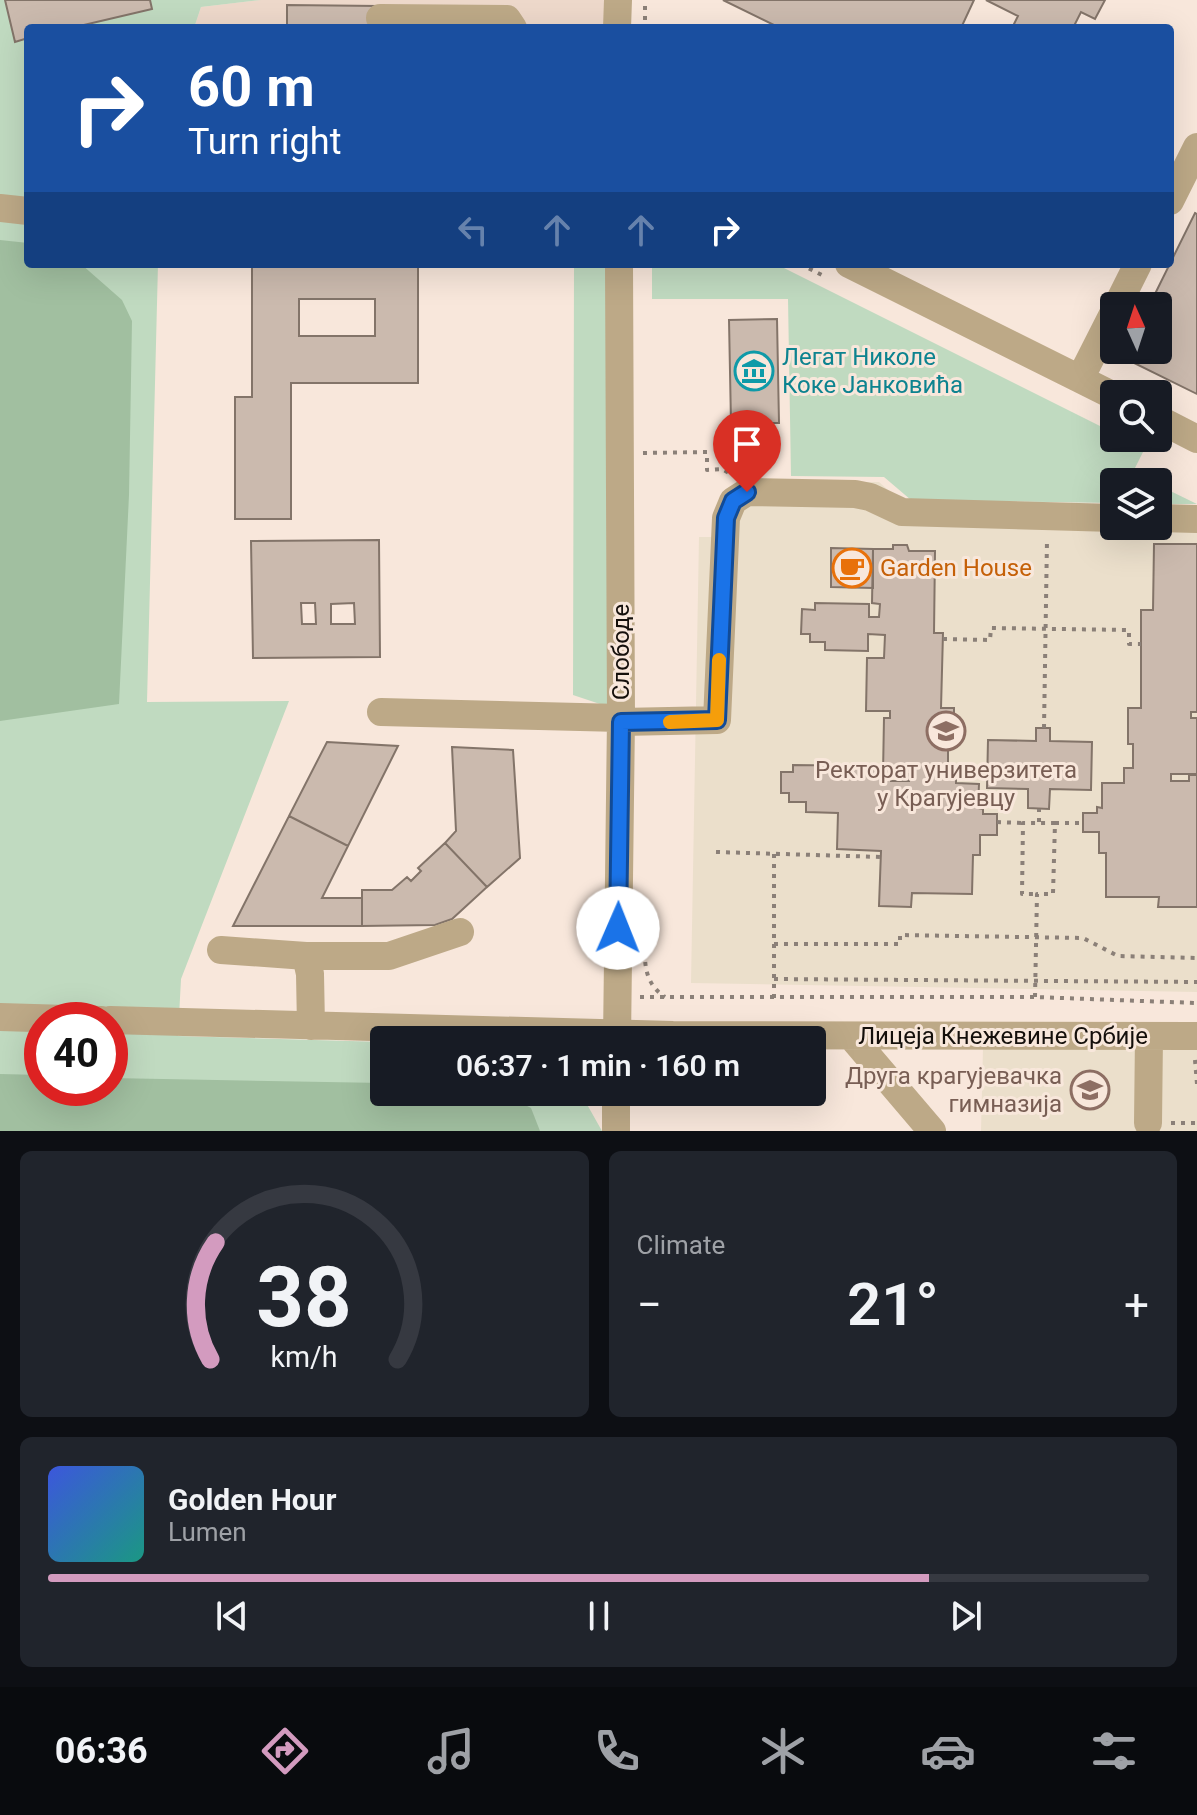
<!DOCTYPE html>
<meta charset="utf-8">
<style>
body{margin:0;font-family:Roboto,sans-serif;background:#20242c;color:#f1f3f6;height:100vh;display:flex;flex-direction:column;font-size:30px;white-space:nowrap}
*{box-sizing:border-box;margin:0}
p{font-size:26px;color:#9ea1a6}
.icon{flex:none;width:44px;height:44px;fill:none;stroke:currentColor;stroke-width:2;stroke-linecap:round;stroke-linejoin:round}
.map{position:relative;height:1131px;overflow:hidden}
.side{display:flex;flex-direction:column;gap:20px;padding:20px;background:#0d0f14;flex:1}
.side>*{flex:none}
.guide{position:absolute;left:24px;top:24px;width:1150px;height:244px;border-radius:8px;box-shadow:0 8px 32px #0002;background:#1a4fa0;color:#fff;overflow:hidden}
.needle{width:52px;rotate:357deg}
.buttons{position:absolute;left:1100px;top:292px;display:grid;gap:16px}
.buttons a{display:grid;place-items:center;width:72px;height:72px;border-radius:8px;background:#171b24;box-shadow:0 8px 32px #0002;font-size:40px}
.speed{position:absolute;left:24px;top:1002px;display:flex;gap:16px;font-size:40px;font-weight:700;text-align:center}
.speed>*{display:grid;place-content:center;width:104px;height:104px;border-radius:50%;background:#171b24;box-shadow:0 8px 32px #0002;line-height:1}
.speed .limit{border:12px solid #d22;background:#fff;color:#111}
.pin{position:absolute;display:grid;place-items:center;width:68px;height:68px;color:#fff;margin:-82px -34px;border-radius:50% 50% 50% 0;rotate:-45deg;box-shadow:0 0 8px #0007}
.pin .icon{rotate:45deg}
.me{position:absolute;width:88px;margin:-44px;rotate:1deg;stroke-linejoin:round;filter:drop-shadow(0 0 6px #0008)}
.turn{display:flex;align-items:center;gap:28px;height:168px;padding:0 32px;font-size:36px}
.turn .icon{width:104px;height:104px;stroke-width:2.5}
.turn b{display:block;font-size:56px;line-height:68px}
.lanes{display:flex;align-items:center;height:76px;padding:0 32px;background:#0003;justify-content:center;gap:40px;direction:ltr}
.lanes .off{opacity:.35}
.big{font-size:60px;font-weight:600;line-height:1.1}
.side .card{flex:1;display:flex;flex-direction:column;justify-content:center;gap:12px;min-width:0;padding:0 28px;border-radius:12px;background:#20242c}
.side .dial{align-items:center;gap:0}
.dial svg{height:208px;overflow:visible;fill:none;stroke:#363941;stroke-width:7;stroke-linecap:round;text-anchor:middle}
.dial text{fill:#f1f3f6;stroke:none}
.song{display:flex;align-items:center;gap:24px}
.cover{width:96px;height:96px;border-radius:12px;background:linear-gradient(135deg,hsl(230 70% 55%),hsl(170 70% 35%))}
.played{height:8px;border-radius:4px;background:linear-gradient(90deg,#d39bbf 80%,#363941 80%)}
.keys{display:flex;justify-content:space-around;direction:ltr}
.heat{display:flex;justify-content:space-between;align-items:center;font-size:44px;direction:ltr}
.side .tiles{flex:1;display:grid;gap:20px;grid-template-columns:1fr 1fr}
.card:last-child{grid-column:span 2}
.trip{position:absolute;left:370px;top:1026px;width:456px;height:80px;border-radius:8px;background:#171b24;box-shadow:0 8px 32px #0002;font-weight:600;line-height:80px;text-align:center}
.menu{display:flex;height:128px;justify-content:space-around;align-items:center;background:#090b0e;color:#9ea1a6}
.menu .icon{width:56px;height:56px}
.menu .selected{color:#d39bbf}
.menu b{font-size:36px;color:#f1f3f6}
.map>svg:first-child{display:block}
.education{fill:#ebdfcb}
.medical{fill:#edd8ca}
.green{fill:#c0dac0;fill-rule:evenodd}
.forest{fill:#a1bfa0}
.building{fill:#cbbaae;stroke:#837469;stroke-width:2;fill-rule:evenodd}
.lines{fill:none;stroke-linecap:round;stroke-linejoin:round}
.path{stroke:#8b8078;stroke-width:4;stroke-dasharray:4 6;stroke-linecap:butt}
.minor{stroke:#bda987;stroke-width:28}
.route-casing{stroke:#114b97;stroke-width:20}
.route{stroke:#1a73e8;stroke-width:14}
.slow{stroke:#f59e0b;stroke-width:14}
.labels{text-anchor:middle;stroke-width:6;stroke-linejoin:round;paint-order:stroke}
.culture-label{font-size:24px;fill:#0d838f;stroke:#f8e7db;text-anchor:start}
.food-label{font-size:24px;fill:#c56008;stroke:#f8e7db;text-anchor:start}
.street-label{font-size:24px;fill:#140f0b;stroke:#f8e7db}
.education-label{font-size:24px;fill:#785e54;stroke:#f8e7db}
</style>
<div class="map">
<svg width="1197" height="1131" viewBox="0 0 1197 1131">
<rect width="100%" height="100%" fill="#f8e7db"/>
<!-- education -->
<path class="education" d="M743 482H879L906 506 1114 526H1158L1197 510V992L691 983 699 537H716Z
M983 1048H1197V1131H981Z"/>
<!-- medical -->
<path class="medical" d="M261 0H608V28H194L201 7Z"/>
<!-- green -->
<path class="green" d="M0 0H261L201 7 194 28H28V264H158L147 702 289 701 181 979 178 1036 384 1042V1092H580L602 1131H0ZM42 1020H110V1088H42Z
M574 264H619L621 711 573 695Z
M652 264H776L1114 433V438H1125L1145 448 1133 472 1152 482H1114V503L911 500 884 477 791 476 788 299H652Z
M1158 485 1197 504H1158Z"/>
<!-- forest -->
<path class="forest" d="M0 240 28 243V264H81L122 300 132 321 129 495 119 704 0 721Z
M0 1074 42 1075V1088H110V1078L384 1083V1092H501L531 1108 540 1131H0Z"/>
<!-- building -->
<path class="building" d="M5 0H150L152 9 71 28H28V38L15 42Z
M723 0H974L961 28H780Z
M986 0H1105L1095 19 1081 12 1073 28H1012L1018 16Z
M287 5 378 6V28H287Z
M1195 213 1197 214V394L1124 358 1128 350H1158V306H1149Z
M252 264H418V383H291V519H235V397H252ZM299 299H375V336H299Z
M777 319 779 423H763L764 451H743V423H731L729 320Z
M379 540 380 657 253 658 251 541ZM301 603H315L316 624H302ZM354 603 355 624H331V604Z
M1154 544H1197V712H1191V718H1197V774H1171V781H1189V775H1197V907H1158L1159 897H1106V853H1099V832H1083V813H1097V807L1102 808V783H1124V768H1133V744H1128V708H1141V610H1153Z
M893 545H907L909 551H935L934 633H943L941 708H954V745H948V768H956V783L979 784 978 808 983 809V814H997V835H980V855H973L972 894 912 893 911 907 879 906 881 851 837 849 838 813 806 812V802H789V793H781V772H793V765L875 766V774L891 775V781H909V774H883L884 718H890V711H866L867 658H884L885 635 868 634V651L825 650V642H810V634H801L802 609 815 610V603L869 604V617H879L880 604 872 603 873 549H893Z
M831 548 873 549V588L831 587Z
M1036 728H1050V741L1092 742 1091 790 1050 789 1049 809 1028 808V789L987 788 988 740 1036 741Z
M327 742 398 746 348 846 289 816Z
M452 747 513 750 520 858 487 887 445 843 456 831Z
M289 816 348 846 322 898H362V926H233Z
M445 843 487 887 452 919 435 925 362 926V890H392L407 877 411 881 421 871 418 868Z"/>
<g class="lines">
<!-- path -->
<path class="path" d="M645 6V28
M800 264 826 277
M643 453 707 452V470L722 469 729 473
M943 639 990 640 991 628 1129 630V644H1141
M1044 728 1047 540
M997 822 1023 823
M1039 822V809
M1055 823H1083
M716 852 881 857
M646 922C646 951 638 979 665 997
M774 944H900V935L1083 938 1118 956 1197 958
M774 979 1197 982
M640 997H1035L1197 1003
M1035 997 1037 894H1053L1055 823H1023L1022 894H1037
M774 998V854
M1195 1060 1197 1084
M1171 1123H1197"/>
<!-- minor -->
<path class="minor" d="M380 18 507 19 513 28
M617 28 618 0
M1170 201 1197 147
M0 208 28 211
M849 264 1080 379 1114 312
M1117 306 1138 264
M1080 379 1114 396
M1158 419 1197 439
M1158 518 1197 519
M381 712 621 718
M621 722 717 720 726 518 733 501 747 492 855 494 870 497 902 512 1114 518
M221 950 306 956 310 974 311 1026
M306 956H389L460 932
M0 1017 101 1020
M110 1020 673 1035 1197 1036
M851 1036 932 1131
M617 1040 621 718 619 264
M616 1092V1131
M1148 1123 1149 1036"/>
</g>
<g class="lines">
<defs>
<path id="route" d="M618 928 621 722 717 720 726 518 733 501 747 492"/>
</defs>
<!-- route casing -->
<use href="#route" class="route-casing"/>
<!-- route -->
<use href="#route" class="route"/>
<!-- slow -->
<path class="slow" d="M670 722 717 720 719 660"/>
</g>
<!-- icons -->
<defs>
<symbol id="museum-ring" viewBox="-11 -11 22 22"><circle r="9.5" fill="#f8e7db" stroke="#0f9aa8" stroke-width="1.5"/><path d="M0-6L6-3V-2H-6V-3ZM-5-1h2V3h-2ZM-1-1h2V3h-2ZM3-1h2V3H3ZM-6 4H6V6H-6Z" fill="#0f9aa8"/></symbol>
<symbol id="cafe-ring" viewBox="-11 -11 22 22"><circle r="9.5" fill="#f8e7db" stroke="#e8710a" stroke-width="1.5"/><path d="M-5.5-4.5H6V0H3Q3 3.5 0 3.5H-2.5Q-5.5 3.5-5.5 0ZM3-3.2v2h1.7v-2ZM-6 4.5H4V6H-6Z" fill="#e8710a"/></symbol>
<symbol id="university-ring" viewBox="-11 -11 22 22"><circle r="9.5" fill="#f8e7db" stroke="#8d6e63" stroke-width="1.5"/><path d="M0-5L7-2L0 1L-7-2ZM-4 1L0 2.5L4 1V4Q0 6-4 4Z" fill="#8d6e63"/></symbol>
<symbol id="school-ring" viewBox="-11 -11 22 22"><circle r="9.5" fill="#f8e7db" stroke="#8d6e63" stroke-width="1.5"/><path d="M0-5L7-2L0 1L-7-2ZM-4 1L0 2.5L4 1V4Q0 6-4 4Z" fill="#8d6e63"/></symbol>
</defs>
<g fill-rule="evenodd">
<use href="#museum-ring" x="732" y="349" width="44" height="44"/>
<use href="#cafe-ring" x="830" y="546" width="44" height="44"/>
<use href="#university-ring" x="924" y="709" width="44" height="44"/>
<use href="#school-ring" x="1068" y="1068" width="44" height="44"/>
</g>
<g class="labels">
<!-- culture labels -->
<g class="culture-label">
<text x="782" y="365">Легат Николе<tspan x="782" dy="28">Коке Јанковића</tspan></text>
</g>
<!-- food labels -->
<g class="food-label">
<text x="880" y="576">Garden House</text>
</g>
<!-- street labels -->
<g class="street-label">
<text transform="translate(621 652) rotate(-90)" y="8">Слободе</text>
<text x="1003" y="1044">Лицеја Кнежевине Србије</text>
</g>
<!-- education labels -->
<g class="education-label">
<text x="946" y="778">Ректорат универзитета<tspan x="946" dy="28">у Крагујевцу</tspan></text>
<text x="1062" y="1084" text-anchor="end">Друга крагујевачка<tspan x="1062" dy="28">гимназија</tspan></text>
</g>
</g>
</svg>
<div class="buttons">
<a><svg class="needle" viewBox="-14 -14 28 28"><path d="M0-13l5 13h-10z" fill="#e53935"/><path d="M0 13l5-13h-10z" fill="#9ea1a6"/></svg></a>
<a><svg class="icon" aria-label="search" viewBox="0 0 24 24"><circle cx="10" cy="10" r="6"/><path d="M15 15l6 6"/></svg></a>
<a><svg class="icon" aria-label="layers" viewBox="0 0 24 24"><path d="M12 4l9 5-9 5-9-5zM3 14l9 5 9-5"/></svg></a>
</div>
<div class="speed"><div class="limit">40</div></div>
<div class="pin" style="left:747px;top:492px;background:#d93025"><svg class="icon" aria-label="arrive" viewBox="0 0 24 24"><path d="M6 21V4h12l-3 4 3 4H6"/></svg></div>
<svg class="me" style="left:618px;top:928px" viewBox="-20 -20 40 40"><circle r="19" fill="#fff"/><path d="M0-13L10 11 0 6-10 11z" fill="#1a73e8"/></svg>
<div class="trip">06:37 · 1 min · 160 m</div>
<div class="guide">
<div class="turn"><svg class="icon" aria-label="right" viewBox="0 0 24 24"><path d="M7 20v-9h11M14 6l5 5-5 5"/></svg><div><b>60 m</b>Turn right</div></div>
<div class="lanes"><svg class="icon off" aria-label="left" viewBox="0 0 24 24"><path d="M17 20v-9H6M10 6l-5 5 5 5"/></svg><svg class="icon off" aria-label="ahead" viewBox="0 0 24 24"><path d="M12 20V5M6 11l6-6 6 6"/></svg><svg class="icon off" aria-label="ahead" viewBox="0 0 24 24"><path d="M12 20V5M6 11l6-6 6 6"/></svg><svg class="icon" aria-label="right" viewBox="0 0 24 24"><path d="M7 20v-9h11M14 6l5 5-5 5"/></svg></div>
</div>
</div>
<section class="side">
<div class="tiles">
<div class="card dial"><svg viewBox="0 0 100 80">
<path d="M14 69A42 42 0 1 1 86 69"/>
<path d="M14 69A42 42 0 0 1 16 24" stroke="#d39bbf"/>
<text x="50" y="56" font-size="32" font-weight="700">38</text>
<text x="50" y="72" font-size="11">km/h</text>
</svg></div>
<div class="card"><p>Climate</p>
<div class="heat"><a>−</a><b class="big">21°</b><a>+</a></div>
</div>
<div class="card">
<div class="song"><i class="cover"></i><div><b>Golden Hour</b><p>Lumen</p></div></div>
<div class="played"></div>
<div class="keys"><svg class="icon" aria-label="previous" viewBox="0 0 24 24"><path d="M18 5L8 12l10 7zM5 5v14"/></svg><svg class="icon" aria-label="pause" viewBox="0 0 24 24"><path d="M8 5v14M16 5v14"/></svg><svg class="icon" aria-label="next" viewBox="0 0 24 24"><path d="M6 5l10 7-10 7zM19 5v14"/></svg></div>
</div>
</div>
</section>
<nav class="menu">
<b>06:36</b>
<svg class="icon selected" aria-label="directions" viewBox="0 0 24 24"><path d="M12 3l9 9-9 9-9-9zM9 14v-3h6M13 9l2 2-2 2"/></svg>
<svg class="icon" aria-label="music" viewBox="0 0 24 24"><path d="M9 18V5l10-2v13"/><circle cx="6" cy="18" r="3"/><circle cx="16" cy="16" r="3"/></svg>
<svg class="icon" aria-label="phone" viewBox="0 0 24 24"><path d="M5 4h4l2 5-3 2q2 4 5 5l2-3 5 2v4C11 20 4 13 5 4z"/></svg>
<svg class="icon" aria-label="climate" viewBox="0 0 24 24"><path d="M12 3v18M4 7l16 10M4 17L20 7"/></svg>
<svg class="icon" aria-label="car" viewBox="0 0 24 24"><path d="M5 17H2v-5l4-1 3-4h7l3 4 3 1v5h-3M9 17h6M6 11h13"/><circle cx="7" cy="17" r="2"/><circle cx="17" cy="17" r="2"/></svg>
<svg class="icon" aria-label="filters" viewBox="0 0 24 24"><path d="M4 7h16M4 17h16"/><circle cx="9" cy="7" r="2"/><circle cx="15" cy="17" r="2"/></svg>
</nav>
